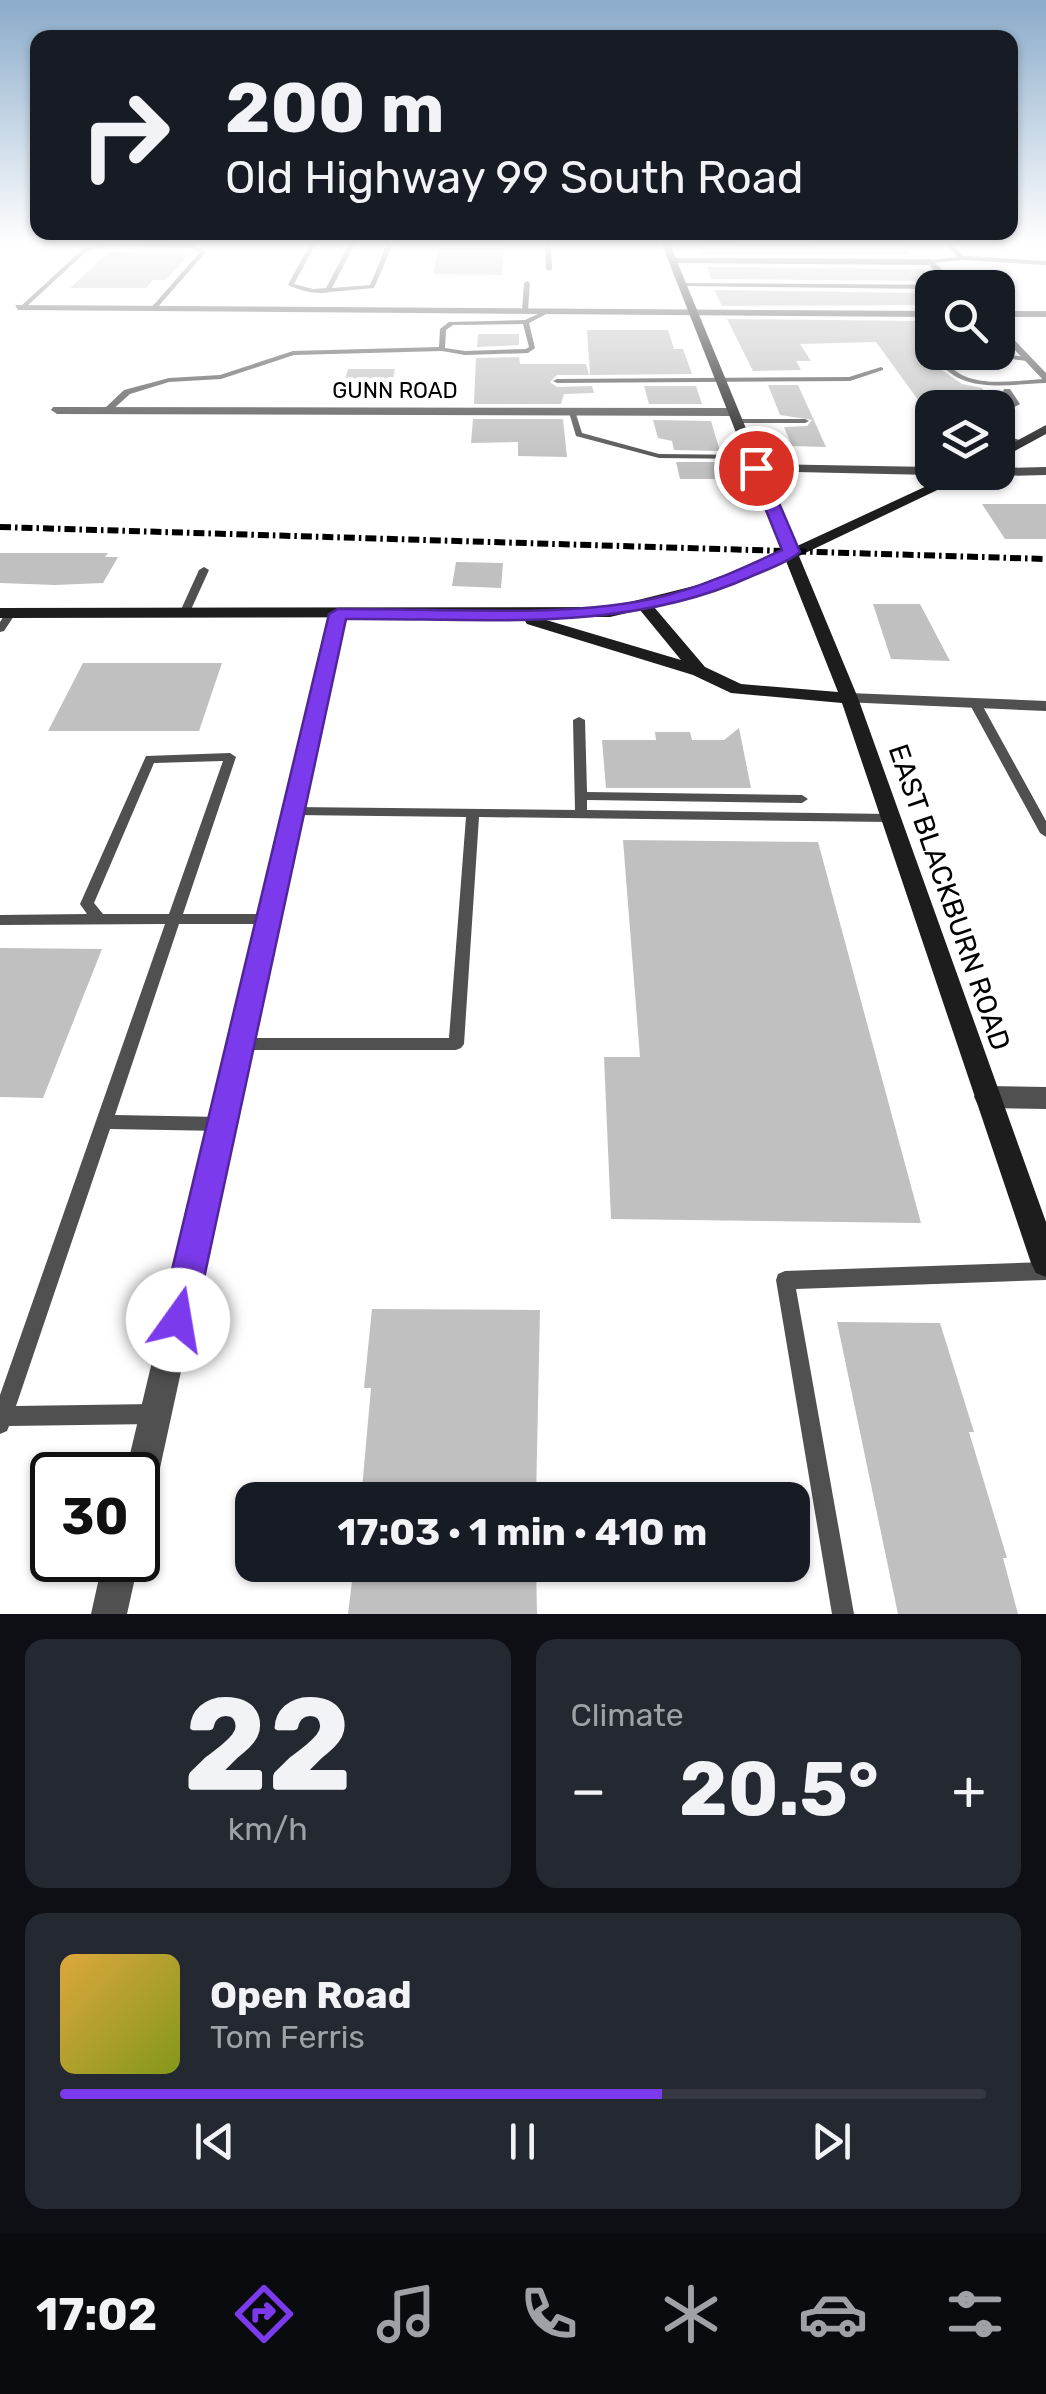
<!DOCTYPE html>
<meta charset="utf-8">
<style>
body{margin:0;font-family:Rubik,sans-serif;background:#242831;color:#f1f3f6;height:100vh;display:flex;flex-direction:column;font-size:38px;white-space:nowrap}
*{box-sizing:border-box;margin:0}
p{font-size:32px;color:#9ea1a6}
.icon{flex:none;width:55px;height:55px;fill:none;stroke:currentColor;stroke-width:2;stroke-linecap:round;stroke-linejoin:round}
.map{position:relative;height:1614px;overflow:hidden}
.drawer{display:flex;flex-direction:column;gap:25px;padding:25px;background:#0d0f14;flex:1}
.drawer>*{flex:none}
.guide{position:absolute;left:30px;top:30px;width:988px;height:210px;border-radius:20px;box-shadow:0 2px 8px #0004;background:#171b24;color:#f1f3f6;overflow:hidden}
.controls{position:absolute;left:915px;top:270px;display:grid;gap:20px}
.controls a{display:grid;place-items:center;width:100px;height:100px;border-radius:20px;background:#171b24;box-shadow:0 2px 8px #0004;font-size:50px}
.speed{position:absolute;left:30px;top:1452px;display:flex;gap:20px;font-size:50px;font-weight:700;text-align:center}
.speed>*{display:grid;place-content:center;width:130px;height:130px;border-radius:50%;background:#171b24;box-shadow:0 2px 8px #0004;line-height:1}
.speed .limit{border:5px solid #111;border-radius:15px;background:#fff;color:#111}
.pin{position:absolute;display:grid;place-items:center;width:85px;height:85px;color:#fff;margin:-42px;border:5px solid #fff;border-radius:50%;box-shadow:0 2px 10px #0007}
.me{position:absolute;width:110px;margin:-55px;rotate:13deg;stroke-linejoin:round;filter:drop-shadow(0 0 8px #0008)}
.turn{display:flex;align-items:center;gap:35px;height:210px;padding:0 30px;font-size:45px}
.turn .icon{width:130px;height:130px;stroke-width:2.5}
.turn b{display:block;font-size:70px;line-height:85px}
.big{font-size:75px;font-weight:700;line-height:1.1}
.drawer .card{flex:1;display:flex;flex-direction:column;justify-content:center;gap:15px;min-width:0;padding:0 35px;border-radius:20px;background:#242831}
.drawer .dial{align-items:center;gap:0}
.dial b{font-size:130px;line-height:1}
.song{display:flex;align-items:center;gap:30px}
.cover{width:120px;height:120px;border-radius:15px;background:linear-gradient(135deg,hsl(40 70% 55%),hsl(70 70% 35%))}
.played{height:10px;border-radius:5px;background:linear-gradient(90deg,#7c3aed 65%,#363941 65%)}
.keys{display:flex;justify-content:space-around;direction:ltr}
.heat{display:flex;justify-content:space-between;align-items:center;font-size:55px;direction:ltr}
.drawer .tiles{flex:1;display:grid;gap:25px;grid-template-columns:1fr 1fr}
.card:last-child{grid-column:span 2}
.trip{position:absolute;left:235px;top:1482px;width:575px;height:100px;border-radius:20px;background:#171b24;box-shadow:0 2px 8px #0004;font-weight:700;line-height:100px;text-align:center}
.tab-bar{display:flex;height:160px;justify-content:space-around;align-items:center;background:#090b0e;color:#9ea1a6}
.tab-bar .icon{width:70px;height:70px}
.tab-bar .active{color:#7c3aed}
.tab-bar b{font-size:45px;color:#f1f3f6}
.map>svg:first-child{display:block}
.building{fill:#c0c0c0}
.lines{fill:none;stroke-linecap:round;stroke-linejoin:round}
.lane{fill:#505050;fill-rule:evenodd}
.street{fill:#505050;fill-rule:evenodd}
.secondary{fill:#1d1d1d;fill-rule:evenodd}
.rail{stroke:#000;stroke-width:6;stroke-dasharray:11 4 2.5 4;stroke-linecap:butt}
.route{fill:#7c3aed;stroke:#51269a;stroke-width:2.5}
.labels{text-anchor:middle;stroke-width:10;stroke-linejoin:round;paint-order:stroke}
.far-street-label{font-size:22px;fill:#000;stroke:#fff}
.street-label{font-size:28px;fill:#000;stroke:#fff}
</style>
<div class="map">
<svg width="1046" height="1614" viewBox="0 0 1046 1614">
<rect width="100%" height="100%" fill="#fff"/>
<!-- building -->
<path class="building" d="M754 244 904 247 911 255 703 254 700 248Z
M439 247H504L502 275 433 274Z
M110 251 142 254H189L166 280H153L146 288H70Z
M707 267 923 269 934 281 711 279Z
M714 290 932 293V305L722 306Z
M727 319 918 321 932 339V352L945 355 939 368 962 384 982 388 996 408H924L876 342 800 344 811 361H796L801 370 753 371Z
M587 330H668L674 349H683L692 374 590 375Z
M478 334H519V345L477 347Z
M519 357 520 364H586L589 375H557L550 382 557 387 592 386 594 393 564 394 561 404H474L476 358Z
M348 369H395L390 393H341Z
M768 385H798L826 447 792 446 784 427 807 426 812 420 780 415Z
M644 386H696L702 404H649Z
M473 419H563L567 457 518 456V442L471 443Z
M653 420 711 421 720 451 674 450 672 441 658 438Z
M676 462H723L728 479H680Z
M982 504H1046V539H1005Z
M0 553H108L105 557H118L103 583 55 585 0 583Z
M456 562 503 563 501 588 452 586Z
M873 604H920L950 661 891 659Z
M83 663H222L199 731H48Z
M739 728 751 788H606L602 740H656L655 732H690L692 740H724Z
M623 840 818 842 921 1223 611 1219 604 1057H640Z
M0 948 102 949 43 1098 0 1097Z
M372 1309 540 1310 536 1500H361L371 1388H364Z
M837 1322 940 1323 974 1432H969L1007 1558H1003L1018 1614H898Z
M354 1565H536L537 1614H348Z"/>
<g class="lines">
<!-- lane -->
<path class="lane" d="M311 242H317L294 284 313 289 326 288 350 242H356L332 288 370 285 388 242H394L374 288 330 292C318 295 301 291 288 285Z
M545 242H551L552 269 549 271 546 269Z
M943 242H949L964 256 1046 261V265L962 260 929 263 931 260 958 257Z
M106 243 192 244 206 252 156 309 151 308 200 252 191 248 106 247 87 251 25 308H21V306L83 249Z
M527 281 530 283 528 310 525 312 522 310 524 283Z
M683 283 956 285 959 287 932 289 681 286Z
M549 309 554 310 529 323 535 348 528 353 465 355 442 351 294 355 221 379 169 382 130 394 111 411 104 409 124 390 169 378 220 375 293 351 439 347 440 329 449 322 525 320ZM523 324 529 347 526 349 465 351 445 348 446 330 453 325Z
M980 352 1028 357 1031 359 1028 361 984 356 952 360 949 365C971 390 1016 380 1046 379V383C1012 384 966 394 942 365L948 357Z
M881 367 883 368V370L850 381 557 383 553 381 557 379 849 377Z
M1004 389H1010L1020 404 998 416V411L1012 403 1003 391Z
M568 409 575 411 582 433 659 454 752 455 756 457 752 459 659 458 576 436Z
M733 419H805L809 421 805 423H733Z
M927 426H932V430H927Z
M998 434 1023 441 1024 443 1020 445 998 438Z
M204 567 209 570 189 614 188 616H180L179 614 199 570Z
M11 610 16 613 4 631 0 632V622L7 611Z
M975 700 981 703 1046 821V837L1040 833 969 703Z
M579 717 585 720 587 792 802 795 808 799 802 803 587 800V810L891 814 897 818 891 822 479 817 464 1044 461 1048 456 1050H241L236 1048 233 1044 236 1040 241 1038H449L466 817 293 815 287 811 293 807 575 810 573 720Z
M230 753 236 757 183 914H269L274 915 276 919 274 923 269 924H179L115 1115 222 1117 228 1119 230 1124 228 1129 222 1131 110 1129 16 1406 153 1404 160 1407 163 1414 160 1421 153 1424 9 1426 7 1431 0 1434V1395L165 924 0 925V915L87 914 80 904 146 756ZM223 761 169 914H103L94 903 154 763Z
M1046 1262V1280L796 1289 854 1614H832L776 1280 778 1274 785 1271Z"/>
<!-- street -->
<path class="street" d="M672 258 931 259 961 288H951L929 265 669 263Z
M15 305 932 311V317L18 310Z
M998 311H1046V317H998Z
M998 323 1046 373V383L998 332Z
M53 407 732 408 738 412 732 416 57 414 51 410Z
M757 464 932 467V472H938L932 475 752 471V465Z
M1046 467V475L998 476 992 472H998V468Z
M338 609 346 614 155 1491 150 1503 138 1508V1475H125L330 614Z
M849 693 1046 701V711L843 702 840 698Z
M987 1086 1046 1087V1109L987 1108 978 1105 974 1097 978 1089Z
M138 1557 139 1560 127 1614H91L103 1560H138Z"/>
<!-- secondary -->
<path class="secondary" d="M661 242H669L795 547 957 472H975L799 556 858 698 1046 1222V1277L1036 1273 1031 1263 842 703 731 693 693 675 527 624 525 621 530 617 0 618V608L610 607 698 585 783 552ZM786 561 838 692 741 684 705 667 654 607 709 591ZM640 610 681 660 536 617H610Z
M1046 425V434L998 460V451Z"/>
<!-- rail -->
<path class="rail" d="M0 527 1046 559"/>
</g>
<!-- sky -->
<linearGradient id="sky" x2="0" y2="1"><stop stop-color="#8aabca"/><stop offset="0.52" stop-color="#fff"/><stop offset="1" stop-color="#fff" stop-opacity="0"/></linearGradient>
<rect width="1046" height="468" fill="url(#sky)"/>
<!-- route -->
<path class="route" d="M756 464 764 468 800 552C787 563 768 569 752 576 625 634 483 618 346 619L195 1320 190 1333 178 1338 165 1333 160 1320 329 614 338 609C436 608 568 619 660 597 703 587 743 568 782 550L749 468Z"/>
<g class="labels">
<!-- far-street labels -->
<g class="far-street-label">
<text x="395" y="398">GUNN ROAD</text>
</g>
<!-- street labels -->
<g class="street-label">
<text transform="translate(950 897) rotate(71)" y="10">EAST BLACKBURN ROAD</text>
</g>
</g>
</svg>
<div class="controls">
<a><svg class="icon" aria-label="search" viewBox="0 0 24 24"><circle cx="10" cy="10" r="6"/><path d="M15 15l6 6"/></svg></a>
<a><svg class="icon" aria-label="layers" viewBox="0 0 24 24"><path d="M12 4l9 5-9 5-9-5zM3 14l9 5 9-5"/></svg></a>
</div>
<div class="speed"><div class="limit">30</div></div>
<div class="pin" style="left:756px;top:468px;background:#d93025"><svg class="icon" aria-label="arrive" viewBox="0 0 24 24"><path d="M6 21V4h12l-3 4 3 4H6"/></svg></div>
<svg class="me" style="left:178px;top:1320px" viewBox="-20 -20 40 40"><circle r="19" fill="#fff"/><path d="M0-13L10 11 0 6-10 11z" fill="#7c3aed"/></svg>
<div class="trip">17:03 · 1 min · 410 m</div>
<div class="guide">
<div class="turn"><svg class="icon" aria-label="right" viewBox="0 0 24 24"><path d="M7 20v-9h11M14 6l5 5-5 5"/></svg><div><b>200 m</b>Old Highway 99 South Road</div></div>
</div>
</div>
<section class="drawer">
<div class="tiles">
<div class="card dial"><b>22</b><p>km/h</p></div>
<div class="card"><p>Climate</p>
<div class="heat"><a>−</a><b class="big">20.5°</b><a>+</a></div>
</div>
<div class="card">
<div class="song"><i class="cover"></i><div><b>Open Road</b><p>Tom Ferris</p></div></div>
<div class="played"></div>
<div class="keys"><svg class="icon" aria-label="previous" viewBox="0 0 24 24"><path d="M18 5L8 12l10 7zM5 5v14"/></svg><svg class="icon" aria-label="pause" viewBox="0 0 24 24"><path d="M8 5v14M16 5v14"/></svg><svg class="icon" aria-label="next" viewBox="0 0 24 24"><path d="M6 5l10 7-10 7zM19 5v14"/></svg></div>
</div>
</div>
</section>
<nav class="tab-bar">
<b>17:02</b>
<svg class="icon active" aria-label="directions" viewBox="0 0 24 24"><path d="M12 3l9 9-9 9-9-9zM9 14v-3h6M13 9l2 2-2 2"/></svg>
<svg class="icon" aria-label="music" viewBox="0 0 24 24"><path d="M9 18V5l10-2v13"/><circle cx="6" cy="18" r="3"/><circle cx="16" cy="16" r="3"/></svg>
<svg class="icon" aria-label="phone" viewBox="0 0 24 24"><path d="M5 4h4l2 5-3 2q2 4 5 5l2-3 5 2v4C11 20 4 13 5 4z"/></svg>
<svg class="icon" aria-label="climate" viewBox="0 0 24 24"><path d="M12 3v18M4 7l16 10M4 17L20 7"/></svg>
<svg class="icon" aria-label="car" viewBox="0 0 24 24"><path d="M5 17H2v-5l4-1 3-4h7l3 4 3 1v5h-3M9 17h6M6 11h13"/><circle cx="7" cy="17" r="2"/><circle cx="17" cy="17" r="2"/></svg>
<svg class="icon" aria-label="filters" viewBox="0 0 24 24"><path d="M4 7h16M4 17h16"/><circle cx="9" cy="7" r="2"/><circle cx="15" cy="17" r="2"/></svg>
</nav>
